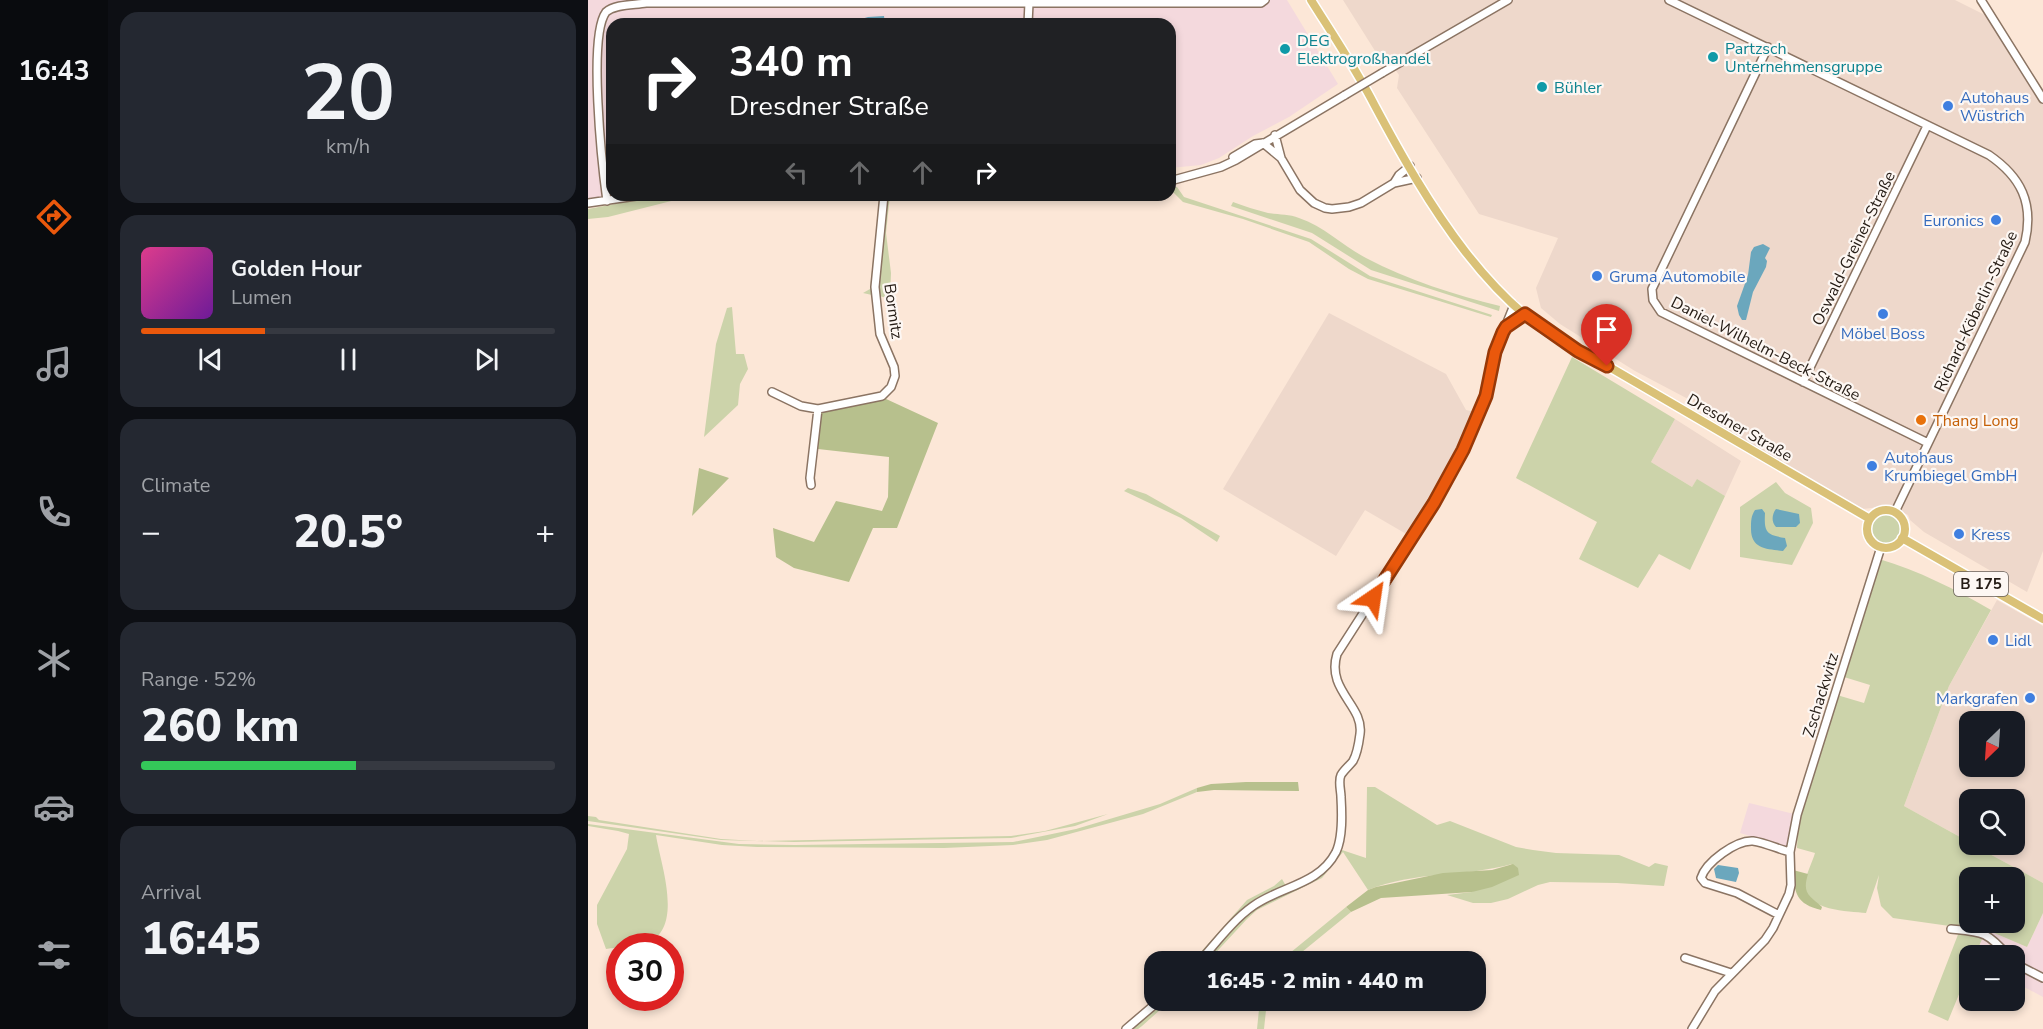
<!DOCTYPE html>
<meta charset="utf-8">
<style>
body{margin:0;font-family:"Nunito Sans",sans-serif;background:#242831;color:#f1f3f6;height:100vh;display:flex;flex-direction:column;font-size:22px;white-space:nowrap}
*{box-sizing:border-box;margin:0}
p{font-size:20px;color:#9ea1a6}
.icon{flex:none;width:33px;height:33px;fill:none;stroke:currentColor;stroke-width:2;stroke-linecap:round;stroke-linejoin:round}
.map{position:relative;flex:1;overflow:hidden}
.details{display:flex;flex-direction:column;gap:12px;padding:12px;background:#0d0f14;width:480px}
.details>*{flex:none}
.hud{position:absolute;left:18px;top:18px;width:570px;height:183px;border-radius:18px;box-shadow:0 3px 9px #0003;background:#202124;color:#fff;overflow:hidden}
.needle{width:39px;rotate:205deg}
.controls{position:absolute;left:1371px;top:711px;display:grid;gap:12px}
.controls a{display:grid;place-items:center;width:66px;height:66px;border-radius:12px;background:#171b24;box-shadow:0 3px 9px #0003;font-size:30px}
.speed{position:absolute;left:18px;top:933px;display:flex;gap:12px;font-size:30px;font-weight:700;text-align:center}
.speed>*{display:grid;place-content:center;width:78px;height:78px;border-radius:50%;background:#171b24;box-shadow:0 3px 9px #0003;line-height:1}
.speed .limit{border:9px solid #d22;background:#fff;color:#111}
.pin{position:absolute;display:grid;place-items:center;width:51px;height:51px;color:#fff;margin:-62px -26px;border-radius:50% 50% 50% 0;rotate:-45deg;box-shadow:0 0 6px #0007}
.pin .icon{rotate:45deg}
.me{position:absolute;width:66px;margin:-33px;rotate:32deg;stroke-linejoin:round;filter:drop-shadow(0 0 4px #0008)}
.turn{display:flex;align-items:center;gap:21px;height:126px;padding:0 24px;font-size:27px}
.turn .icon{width:78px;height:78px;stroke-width:2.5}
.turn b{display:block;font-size:42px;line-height:51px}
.lanes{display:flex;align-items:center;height:57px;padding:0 24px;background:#0003;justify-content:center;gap:30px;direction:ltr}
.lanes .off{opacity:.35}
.big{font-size:45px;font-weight:800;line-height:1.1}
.details .card{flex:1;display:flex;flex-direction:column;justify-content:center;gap:9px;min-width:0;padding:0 21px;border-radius:18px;background:#242831}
.details .dial{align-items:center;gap:0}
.dial b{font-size:78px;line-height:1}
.song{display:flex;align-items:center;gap:18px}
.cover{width:72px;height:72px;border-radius:9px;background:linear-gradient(135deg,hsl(330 70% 55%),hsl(280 70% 35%))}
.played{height:6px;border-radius:3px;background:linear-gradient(90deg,#ea580c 30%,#363941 30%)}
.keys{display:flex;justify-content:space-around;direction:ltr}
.heat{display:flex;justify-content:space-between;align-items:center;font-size:33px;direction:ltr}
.charge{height:9px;border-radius:4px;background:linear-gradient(90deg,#34c759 52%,#363941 0)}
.trip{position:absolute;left:556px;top:951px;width:342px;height:60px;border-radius:18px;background:#171b24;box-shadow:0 3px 9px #0003;font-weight:800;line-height:60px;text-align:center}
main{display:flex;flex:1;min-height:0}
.tabs{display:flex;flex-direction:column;width:108px;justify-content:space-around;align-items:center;background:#090b0e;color:#9ea1a6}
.tabs .icon{width:42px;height:42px}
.tabs .active{color:#ea580c}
.tabs b{font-size:27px;color:#f1f3f6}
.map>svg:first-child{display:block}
.commercial{fill:#eed8cb;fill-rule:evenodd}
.industrial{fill:#f4d9dd}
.green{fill:#ccd3aa;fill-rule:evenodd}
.forest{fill:#b7c08d}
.water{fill:#6ba7bd}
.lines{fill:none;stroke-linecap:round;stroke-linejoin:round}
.minor-casing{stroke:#8b7463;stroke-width:10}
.major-casing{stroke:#fff;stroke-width:11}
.minor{stroke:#fff;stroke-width:7}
.major{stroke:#dac177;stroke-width:8}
.minor-bridge-casing{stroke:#8b7463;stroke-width:10;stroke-linecap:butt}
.minor-bridge{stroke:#fff;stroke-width:7}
.route-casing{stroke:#983908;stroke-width:15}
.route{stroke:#ea580c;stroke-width:10}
.culture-dot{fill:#0f9aa8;stroke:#fdf7f3;stroke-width:2}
.shop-dot{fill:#3f7fe0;stroke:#fdf7f3;stroke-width:2}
.food-dot{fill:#e8710a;stroke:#fdf7f3;stroke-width:2}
.labels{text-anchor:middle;stroke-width:4.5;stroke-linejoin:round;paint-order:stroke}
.shield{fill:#fdf7f3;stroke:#665e58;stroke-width:1.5}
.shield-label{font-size:15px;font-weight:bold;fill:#251c15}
.culture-label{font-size:16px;fill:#0d838f;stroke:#fdf7f3;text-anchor:start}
.shop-label{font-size:16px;fill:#366cbe;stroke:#fdf7f3;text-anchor:start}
.street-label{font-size:16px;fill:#251c15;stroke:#fdf7f3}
.food-label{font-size:16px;fill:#c56008;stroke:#fdf7f3;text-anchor:start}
</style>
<main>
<nav class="tabs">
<b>16:43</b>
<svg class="icon active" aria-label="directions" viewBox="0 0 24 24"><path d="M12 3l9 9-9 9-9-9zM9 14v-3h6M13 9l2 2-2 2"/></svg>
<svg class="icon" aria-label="music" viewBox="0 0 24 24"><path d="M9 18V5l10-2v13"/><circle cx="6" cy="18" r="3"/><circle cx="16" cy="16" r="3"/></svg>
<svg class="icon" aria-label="phone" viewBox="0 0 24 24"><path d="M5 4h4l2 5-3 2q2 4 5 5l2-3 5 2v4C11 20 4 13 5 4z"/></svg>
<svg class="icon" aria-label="climate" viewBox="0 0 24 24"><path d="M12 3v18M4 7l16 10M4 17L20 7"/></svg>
<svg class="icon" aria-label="car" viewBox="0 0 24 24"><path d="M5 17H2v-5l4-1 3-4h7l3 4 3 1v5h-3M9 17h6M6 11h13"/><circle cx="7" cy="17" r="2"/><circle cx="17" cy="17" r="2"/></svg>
<svg class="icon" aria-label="filters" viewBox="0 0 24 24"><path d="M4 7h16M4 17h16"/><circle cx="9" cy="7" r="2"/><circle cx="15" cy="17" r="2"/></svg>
</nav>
<section class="details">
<div class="card dial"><b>20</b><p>km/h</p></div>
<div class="card">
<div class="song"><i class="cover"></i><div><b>Golden Hour</b><p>Lumen</p></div></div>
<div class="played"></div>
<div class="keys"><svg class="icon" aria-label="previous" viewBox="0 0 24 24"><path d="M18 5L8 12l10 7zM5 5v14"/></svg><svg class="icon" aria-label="pause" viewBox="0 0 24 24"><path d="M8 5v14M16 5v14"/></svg><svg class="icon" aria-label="next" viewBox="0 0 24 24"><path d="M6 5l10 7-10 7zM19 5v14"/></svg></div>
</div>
<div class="card"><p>Climate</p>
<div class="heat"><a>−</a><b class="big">20.5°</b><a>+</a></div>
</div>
<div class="card"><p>Range · 52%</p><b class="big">260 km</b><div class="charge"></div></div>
<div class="card"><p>Arrival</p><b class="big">16:45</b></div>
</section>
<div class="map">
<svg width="1455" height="1029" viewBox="0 0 1455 1029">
<rect width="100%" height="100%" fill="#fce7d7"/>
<!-- commercial -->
<path class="commercial" d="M755 0H1367L1401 17 1440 84 1455 104V551L1439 592 1336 532 1322 520 1320 515 1309 509 1292 507 1275 509 1131 427 1119 409 1047 371 972 324 953 308 948 288 970 238 891 214 809 88 811 75 800 59 789 54Z
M741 313 858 374 878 410 887 412 850 488 820 535 777 510 748 556 635 489Z
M1087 419 1153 461 1137 496 1109 480 1104 487 1063 462Z
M1409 600 1455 626V883L1385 845 1426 844V800H1382L1381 842 1316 806 1361 686ZM1382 722H1426V766H1382Z"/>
<!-- industrial -->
<path class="industrial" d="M0 0H699L750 84 701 117 665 136 631 158 613 165 582 168V24H24V195H47L0 203Z
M1161 803 1206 814 1199 847 1152 833Z
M1455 913V997L1427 982 1426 956H1387L1396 935 1404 932 1439 947Z"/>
<!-- green -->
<path class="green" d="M589 187 596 197 723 239 782 276 904 315 903 317 780 279 761 269 721 242 655 219 595 202 585 192H582V188Z
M76 195H107L20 217 0 219V209Z
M292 195H294L284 295 275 293 282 289Z
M298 195H302L298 233 303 273 302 298 289 296Z
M645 202C656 206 668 210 680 213 691 215 701 214 711 218 737 227 755 246 778 258 820 280 867 295 912 306L911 311 783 270 724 233 643 206Z
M144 307 148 354H156L160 369 152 384 150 405 116 437 128 344 139 308Z
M984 357 1087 419 1063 462 1104 487 1109 479 1137 496 1102 570 1071 554 1050 588 991 559 1009 522 928 478Z
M1188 482 1197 493 1223 508 1225 523 1204 565 1152 557V507Z
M540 488 558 494 632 536 629 542 593 518 536 491Z
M1284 529a14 14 0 1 1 28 0a14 14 0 1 1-28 0Z
M1291 559C1331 571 1367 589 1403 610L1361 686 1316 806 1381 842 1382 844 1385 845 1455 883V913L1439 947 1404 932 1305 918 1293 906 1289 888 1291 875 1278 913C1260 911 1218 911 1217 886 1217 876 1224 863 1227 853L1209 848 1210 825 1249 695 1276 703 1282 685 1256 677ZM1382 878H1426V922H1382Z
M779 787H787L849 825 862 821 928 847 945 850 968 853 1031 855 1061 867 1067 863 1080 866 1076 886 1029 883 962 882 950 885 920 899 903 903H885L859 895 884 892 924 864C878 877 826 871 780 890L755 852 734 878 669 910 659 919 620 961 614 962 655 917 667 907 723 881 751 849 778 858Z
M609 788V792L555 814 459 840 425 845 356 848 169 847 134 845 68 835C72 863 97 928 59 943 47 948 30 947 18 949L9 924V905L39 849 41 834 30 831 0 826V824L151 844 207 845 425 842 488 829 572 804Z
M520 814 487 826 423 838 206 842 133 840 0 821V816L8 817 11 820 133 839 169 841 423 836 457 831Z
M694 879 698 886 663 903 609 961 604 962 659 900 686 886Z
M758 907 763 912 703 961 691 962Z
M1371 932 1396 935 1387 955 1382 956 1381 970 1360 1021 1340 1012Z
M672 1000 679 1001 676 1029H669Z
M576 1001H582L554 1026 550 1029H541Z"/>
<!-- forest -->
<path class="forest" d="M296 398 350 423 309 528H285L261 582 206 568 188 557 185 528 226 542 248 501 294 511 300 497 301 457 230 449 233 410Z
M111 468 141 478 104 516Z
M658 782H710L711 791 626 790 609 792V788L623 784Z
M925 864 930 868 931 875 904 887 884 892 793 898 763 912 758 907 780 890 788 887 855 873 904 870Z
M1205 870 1220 874C1214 894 1221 895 1234 907L1233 910C1209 904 1206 894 1205 870Z"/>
<!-- water -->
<path class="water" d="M296 16 297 24H268L267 21 280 17Z
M1175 244 1182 248 1177 258 1179 261 1178 267 1165 292 1158 320H1154L1151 315 1149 306 1160 275 1163 252 1166 247Z
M1174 509 1177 513C1176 532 1178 535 1197 538L1199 546 1195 551C1179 549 1163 549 1163 529 1163 521 1163 516 1167 510Z
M1188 509 1211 514 1212 523 1208 527H1188C1183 522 1184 514 1188 509Z
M1130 865 1150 868 1151 873 1148 882 1128 878 1126 869Z"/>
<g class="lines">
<defs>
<path id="minor" d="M1081 0 1401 155C1433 177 1446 203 1437 242L1307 512
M1393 0 1455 99
M440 24 441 3
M1180 47 1064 289 1065 300 1073 312 1340 443
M794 73 920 0
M687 135 693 158 712 190 726 203 737 208 744 209 761 207 773 203 806 183 829 178
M675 143 693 158
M645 157 667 144 675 143
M582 181 633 167 648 160 757 95
M806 183 811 175 822 166
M19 201C14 165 0 36 18 12 27 4 46 5 58 3H673L677 0
M0 203 55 195
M918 327 937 314
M1215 382 1339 126
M184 392 213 406 230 409 294 396 303 387 307 376 306 367 292 334 287 287 296 195
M223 485 222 478 230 409
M1191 915 1149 893 1117 883 1113 878C1118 862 1148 840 1165 841 1178 843 1190 849 1202 852
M1363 929C1394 932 1399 931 1420 956
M1097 958 1143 973
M611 962C628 943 645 920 665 906 693 886 731 885 748 852 755 837 754 814 753 797 753 791 750 781 753 775 756 770 762 765 765 761 769 754 771 742 772 734 776 705 738 691 749 654L846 503 875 450 894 409 902 380 907 352 926 305
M1426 963 1455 978
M538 1029 572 1000
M1104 1029 1127 991 1177 940 1185 928 1201 894 1203 885 1202 852 1209 815 1293 547"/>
<path id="major" d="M723 0C745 35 768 69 787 106 838 201 904 316 1008 360
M1006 358 1282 519
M1279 529a19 19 0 1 1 38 0a19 19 0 1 1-38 0Z
M1314 538 1455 619"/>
</defs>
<!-- minor casing -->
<use href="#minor" class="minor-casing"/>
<!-- major casing -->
<use href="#major" class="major-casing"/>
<!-- minor -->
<use href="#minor" class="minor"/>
<!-- major -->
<use href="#major" class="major"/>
<defs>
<path id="minor-bridge" d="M757 95 794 73"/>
</defs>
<!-- minor-bridge casing -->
<use href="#minor-bridge" class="minor-bridge-casing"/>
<!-- minor-bridge -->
<use href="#minor-bridge" class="minor-bridge"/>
</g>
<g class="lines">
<defs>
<path id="route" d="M785 598 846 503 875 450 898 396 907 352 915 332 918 327 937 314 990 351 1019 366"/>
</defs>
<!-- route casing -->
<use href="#route" class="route-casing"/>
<!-- route -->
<use href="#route" class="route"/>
</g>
<!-- markers -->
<g class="culture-dot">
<circle cx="697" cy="49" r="6"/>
<circle cx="1125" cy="57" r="6"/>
<circle cx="954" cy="87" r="6"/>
</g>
<g class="shop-dot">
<circle cx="1360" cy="106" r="6"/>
<circle cx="1408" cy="220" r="6"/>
<circle cx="1009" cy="276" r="6"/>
<circle cx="1295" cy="314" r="6"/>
<circle cx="1284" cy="466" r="6"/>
<circle cx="1371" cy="534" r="6"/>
<circle cx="1405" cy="640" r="6"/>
<circle cx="1442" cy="698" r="6"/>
</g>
<circle class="food-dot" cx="1333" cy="420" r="6"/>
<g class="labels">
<!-- shield labels -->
<rect class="shield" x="1366" y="572" width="54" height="24" rx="4.5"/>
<g class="shield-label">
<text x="1393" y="589">B 175</text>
</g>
<!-- culture labels -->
<g class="culture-label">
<text x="709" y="46">DEG<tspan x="709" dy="18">Elektrogroßhandel</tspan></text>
<text x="1137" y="54">Partzsch<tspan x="1137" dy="18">Unternehmensgruppe</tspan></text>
<text x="966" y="93">Bühler</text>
</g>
<!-- shop labels -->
<g class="shop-label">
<text x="1372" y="103">Autohaus<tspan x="1372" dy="18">Wüstrich</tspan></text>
<text x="1396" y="226" text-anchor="end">Euronics</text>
<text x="1021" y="282">Gruma Automobile</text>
<text x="1295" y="339" text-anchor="middle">Möbel Boss</text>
<text x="1296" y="463">Autohaus<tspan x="1296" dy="18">Krumbiegel GmbH</tspan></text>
<text x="1383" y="540">Kress</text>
<text x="1417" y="646">Lidl</text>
<text x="1430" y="704" text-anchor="end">Markgrafen</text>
</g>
<!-- street labels -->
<g class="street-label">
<text transform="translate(1265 248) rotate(-64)" y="6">Oswald-Greiner-Straße</text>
<text transform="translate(306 311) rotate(82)" y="6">Bormitz</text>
<text transform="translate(1387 311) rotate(-65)" y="6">Richard-Köberlin-Straße</text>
<text transform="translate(1178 348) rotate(27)" y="6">Daniel-Wilhelm-Beck-Straße</text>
<text transform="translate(1152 427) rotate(30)" y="6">Dresdner Straße</text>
<text transform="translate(1232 695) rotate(-73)" y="6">Zschackwitz</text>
</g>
<!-- food labels -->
<g class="food-label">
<text x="1345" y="426">Thang Long</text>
</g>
</g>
</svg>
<div class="controls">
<a><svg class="needle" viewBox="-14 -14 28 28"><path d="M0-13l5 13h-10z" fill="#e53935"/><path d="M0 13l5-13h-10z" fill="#9ea1a6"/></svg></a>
<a><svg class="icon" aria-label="search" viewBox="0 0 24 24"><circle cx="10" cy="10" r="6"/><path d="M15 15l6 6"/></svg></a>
<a>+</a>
<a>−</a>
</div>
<div class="speed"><div class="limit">30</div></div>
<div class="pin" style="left:1019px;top:366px;background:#d93025"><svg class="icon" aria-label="arrive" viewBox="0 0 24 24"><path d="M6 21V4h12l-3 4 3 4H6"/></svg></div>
<svg class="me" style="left:785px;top:598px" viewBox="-20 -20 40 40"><path d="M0-17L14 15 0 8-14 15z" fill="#ea580c" stroke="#fff" stroke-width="4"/></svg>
<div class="trip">16:45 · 2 min · 440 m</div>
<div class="hud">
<div class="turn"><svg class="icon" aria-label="right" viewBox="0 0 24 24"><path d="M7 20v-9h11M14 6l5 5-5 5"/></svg><div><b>340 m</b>Dresdner Straße</div></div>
<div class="lanes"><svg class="icon off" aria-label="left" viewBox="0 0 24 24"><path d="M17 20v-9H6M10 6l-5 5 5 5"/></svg><svg class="icon off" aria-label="ahead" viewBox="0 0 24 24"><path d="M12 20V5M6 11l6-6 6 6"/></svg><svg class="icon off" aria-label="ahead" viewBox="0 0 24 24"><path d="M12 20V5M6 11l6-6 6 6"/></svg><svg class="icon" aria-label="right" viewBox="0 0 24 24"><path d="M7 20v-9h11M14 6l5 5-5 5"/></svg></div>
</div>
</div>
</main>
